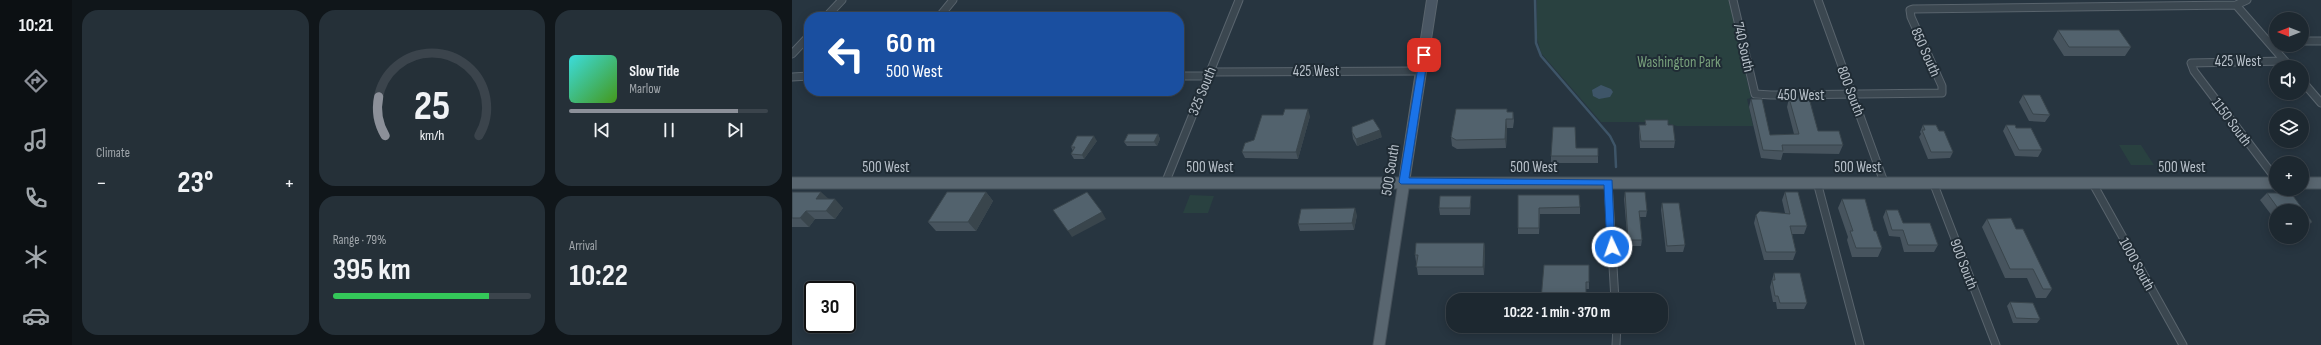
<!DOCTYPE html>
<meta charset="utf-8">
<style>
body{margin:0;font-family:"Sofia Sans Condensed",sans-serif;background:#253038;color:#f1f3f6;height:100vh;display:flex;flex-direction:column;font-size:15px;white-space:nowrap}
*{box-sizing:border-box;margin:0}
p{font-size:13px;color:#a0a6ab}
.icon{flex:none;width:22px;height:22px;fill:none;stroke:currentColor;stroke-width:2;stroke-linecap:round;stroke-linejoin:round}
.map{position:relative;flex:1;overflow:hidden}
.panel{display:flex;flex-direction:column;gap:10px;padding:10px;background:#10161a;width:720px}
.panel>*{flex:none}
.banner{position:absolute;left:12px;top:12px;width:380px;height:84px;border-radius:16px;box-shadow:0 2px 10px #0003,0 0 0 1px #3b444c;background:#1a4fa0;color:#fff;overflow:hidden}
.needle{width:26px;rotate:270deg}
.fabs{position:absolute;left:1477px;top:12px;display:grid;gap:8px}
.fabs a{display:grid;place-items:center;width:40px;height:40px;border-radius:50%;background:#1d2830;box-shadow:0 2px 10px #0003,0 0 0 1px #3b444c;font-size:20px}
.speed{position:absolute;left:12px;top:281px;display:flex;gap:8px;font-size:20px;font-weight:700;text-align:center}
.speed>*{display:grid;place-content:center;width:52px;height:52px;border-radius:50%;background:#1d2830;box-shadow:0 2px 10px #0003,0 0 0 1px #3b444c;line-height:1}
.speed .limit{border:2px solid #111;border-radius:6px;background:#fff;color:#111}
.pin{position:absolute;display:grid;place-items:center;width:34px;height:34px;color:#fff;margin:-17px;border-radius:8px;box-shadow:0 2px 6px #0006}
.me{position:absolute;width:44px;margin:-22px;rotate:357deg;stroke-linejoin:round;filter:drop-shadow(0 0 3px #0008)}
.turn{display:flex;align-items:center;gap:14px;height:84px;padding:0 16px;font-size:18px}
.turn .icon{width:52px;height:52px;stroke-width:2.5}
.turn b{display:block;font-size:28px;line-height:34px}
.big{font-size:30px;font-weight:700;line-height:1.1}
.panel .card{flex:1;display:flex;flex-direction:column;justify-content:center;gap:6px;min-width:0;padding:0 14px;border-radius:16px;background:#253038}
.panel .dial{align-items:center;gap:0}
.dial svg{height:104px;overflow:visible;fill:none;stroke:#3b444c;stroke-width:7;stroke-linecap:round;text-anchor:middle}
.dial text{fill:#f1f3f6;stroke:none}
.song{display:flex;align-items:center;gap:12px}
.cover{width:48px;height:48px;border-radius:6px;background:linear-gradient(135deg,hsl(180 70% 55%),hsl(100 70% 35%))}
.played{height:4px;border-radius:2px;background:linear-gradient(90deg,#8c9099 85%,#3b444c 85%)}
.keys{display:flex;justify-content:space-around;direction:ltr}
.heat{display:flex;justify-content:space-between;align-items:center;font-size:22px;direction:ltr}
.charge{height:6px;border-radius:3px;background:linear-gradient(90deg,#34c759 79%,#3b444c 0)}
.panel .tiles{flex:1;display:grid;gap:10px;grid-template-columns:repeat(3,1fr)}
.card:first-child{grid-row:span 2}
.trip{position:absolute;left:654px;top:293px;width:222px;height:40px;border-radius:16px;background:#1d2830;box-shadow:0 2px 10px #0003,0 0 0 1px #3b444c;font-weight:700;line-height:40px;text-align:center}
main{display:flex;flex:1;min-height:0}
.menu{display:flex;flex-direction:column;width:72px;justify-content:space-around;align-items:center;background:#0c1013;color:#a0a6ab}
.menu .icon{width:28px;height:28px}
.menu .selected{color:#8c9099}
.menu b{font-size:18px;color:#f1f3f6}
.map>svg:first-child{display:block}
.green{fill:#294140}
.water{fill:#3e5568}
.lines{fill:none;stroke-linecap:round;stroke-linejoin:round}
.stream{stroke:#3e5568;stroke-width:2.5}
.minor-casing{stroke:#59646d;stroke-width:9}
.secondary-casing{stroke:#59646d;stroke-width:12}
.primary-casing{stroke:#455059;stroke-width:13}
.minor{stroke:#3b4750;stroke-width:7}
.secondary{stroke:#495663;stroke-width:10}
.primary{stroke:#596670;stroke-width:11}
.wall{fill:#47545e}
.shaded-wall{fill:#39454c}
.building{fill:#52626d;stroke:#39454c}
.route{fill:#1a73e8;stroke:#114b97}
.labels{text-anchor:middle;stroke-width:4;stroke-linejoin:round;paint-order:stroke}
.street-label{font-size:15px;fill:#b8c1ca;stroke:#202c35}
.park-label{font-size:15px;fill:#779f7b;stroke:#202c35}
</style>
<main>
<nav class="menu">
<b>10:21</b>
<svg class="icon selected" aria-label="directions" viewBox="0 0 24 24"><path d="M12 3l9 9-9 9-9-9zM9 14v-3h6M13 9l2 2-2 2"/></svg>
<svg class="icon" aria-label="music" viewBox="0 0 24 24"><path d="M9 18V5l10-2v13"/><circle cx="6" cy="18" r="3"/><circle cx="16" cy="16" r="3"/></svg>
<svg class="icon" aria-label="phone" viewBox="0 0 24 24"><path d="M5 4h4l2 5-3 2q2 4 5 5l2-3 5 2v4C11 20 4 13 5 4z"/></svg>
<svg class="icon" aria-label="climate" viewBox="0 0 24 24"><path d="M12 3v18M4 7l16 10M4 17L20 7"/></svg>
<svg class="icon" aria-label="car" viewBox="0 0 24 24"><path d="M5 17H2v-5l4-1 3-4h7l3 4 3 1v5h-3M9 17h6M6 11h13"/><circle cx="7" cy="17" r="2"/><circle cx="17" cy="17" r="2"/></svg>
</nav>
<section class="panel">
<div class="tiles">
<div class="card"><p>Climate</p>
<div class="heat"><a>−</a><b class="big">23°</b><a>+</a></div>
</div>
<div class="card dial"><svg viewBox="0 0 100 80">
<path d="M14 69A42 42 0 1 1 86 69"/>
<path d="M14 69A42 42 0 0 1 9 39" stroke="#8c9099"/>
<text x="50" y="56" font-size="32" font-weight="700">25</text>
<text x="50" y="72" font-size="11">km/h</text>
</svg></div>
<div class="card">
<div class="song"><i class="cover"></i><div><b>Slow Tide</b><p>Marlow</p></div></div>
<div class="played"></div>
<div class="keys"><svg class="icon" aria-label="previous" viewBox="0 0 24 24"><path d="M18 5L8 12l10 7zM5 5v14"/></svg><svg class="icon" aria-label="pause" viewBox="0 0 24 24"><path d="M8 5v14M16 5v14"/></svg><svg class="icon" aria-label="next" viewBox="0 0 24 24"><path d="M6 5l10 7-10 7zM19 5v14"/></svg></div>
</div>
<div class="card"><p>Range · 79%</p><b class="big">395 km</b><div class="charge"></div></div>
<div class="card"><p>Arrival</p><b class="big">10:22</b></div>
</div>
</section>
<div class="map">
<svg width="1529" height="345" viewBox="0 0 1529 345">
<rect width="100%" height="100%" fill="#273540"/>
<!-- green -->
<path class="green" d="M745 0H937L959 98 955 99 961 126H885L870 122H809L749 53 745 38Z
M1327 145H1349L1362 165H1339Z
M398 195 422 196 416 213H391Z"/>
<!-- water -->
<path class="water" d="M809 85 819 89 821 92 818 97 807 99 801 96 800 90Z"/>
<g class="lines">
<!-- stream -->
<path class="stream" d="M743 0 744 43 749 56 818 136 823 146 824 167"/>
<defs>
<path id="minor" d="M941 0 963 94 979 95 1150 93V86L1119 17 1118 10 1121 9 1444 5 1455 0
M1026 0 1092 182
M1444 5 1498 67
M34 17 50 0
M147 17 161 0
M1510 41H1529
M0 54 17 36
M418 72 629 71
M387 76H416
M0 77 17 76
M1510 81 1529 103
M1484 179 1402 71 1399 63 1493 61
M374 181 447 0
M816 182 823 300
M1025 182 1068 345
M1141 182 1204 345
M1300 182 1391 345
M824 345 825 326"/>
<path id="secondary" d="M612 182 640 0"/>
<path id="primary" d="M0 183H1484
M1510 183H1529
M587 345 612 182"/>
</defs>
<!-- minor casing -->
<use href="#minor" class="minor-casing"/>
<!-- secondary casing -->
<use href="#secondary" class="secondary-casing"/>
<!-- primary casing -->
<use href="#primary" class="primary-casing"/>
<!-- minor -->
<use href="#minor" class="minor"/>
<!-- secondary -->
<use href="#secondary" class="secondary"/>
<!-- primary -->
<use href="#primary" class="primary"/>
</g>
<!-- wall -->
<path class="wall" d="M1266 30 1339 47 1333 56H1272L1261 39Z
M1231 95 1258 115 1253 122 1237 121 1227 102Z
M997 98 1026 131 1051 145 1047 154 991 153 989 160 969 158 957 107 959 99 978 135 1002 134 995 107Z
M715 109V112H721L722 121 721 128H715L714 148 665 149 660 146 659 137Z
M491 115 518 116 506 159 453 158 450 152 462 140Z
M853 120 876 125 883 141 882 148H848L847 132V125H853Z
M1131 125 1147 131 1161 152 1158 158 1136 159 1127 137 1129 134 1128 132Z
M1214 125 1224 128 1250 150 1246 157 1223 156 1211 131Z
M560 132 590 137 565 146 561 139Z
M366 134 368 139 365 146H335L332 142Z
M305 141 292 159H282L279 154 281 151 279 147Z
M784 148 806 156V163H759V156Z
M0 192 37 199 51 208 43 219H23L17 227H0Z
M194 192 201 201 184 231H144L136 222Z
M833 192 855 211 854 217H848L850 240 849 246H836L832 199Z
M993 192 1015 226 1012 234H1000L1004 252 1001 260H972L962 223 964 215 993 213 990 200Z
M1475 193H1499L1520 222 1513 228H1510V211H1484V221L1468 200Z
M726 195 788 207V214H748L747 234H726Z
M679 196V203L678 215H648L647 208Z
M1050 199 1082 231 1090 248 1086 257H1060L1055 240 1056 237 1046 208Z
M870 203 893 245 891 252H874L869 210Z
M1094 210 1111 223 1146 245 1142 252H1112L1108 237 1097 236 1091 217Z
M565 215 562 230 508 231 506 224Z
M1195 219 1224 229 1260 289 1254 298H1244L1235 278H1213L1190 227Z
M692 243 693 251 692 275H626L623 255Z
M752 265 797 282V289H794Z
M982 273 1015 303 1012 309H985L984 302H981L978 287Z
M1218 302 1248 319 1245 323H1221L1215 306Z"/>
<!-- shaded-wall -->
<path class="shaded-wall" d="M516 109 518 116 506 159 504 152Z
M714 119 715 128 714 148 713 139Z
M588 130 590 137 565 146 564 139Z
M366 134 368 139 365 146 362 142Z
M302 136 305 141 292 159 290 155Z
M29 192 38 200 24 199Z
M194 192 201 201 184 231 176 222Z
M43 199 51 208 43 219 34 211Z
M563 208 565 215 562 230 560 223Z
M14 211 23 219 17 227 8 218Z
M310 212 314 219 280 237 276 231Z
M692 243 693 251 692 275 691 267Z"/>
<!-- building -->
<path class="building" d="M1266 30H1327L1339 47H1277Z
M1231 95H1248L1258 115 1241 114Z
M997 98H1017L1026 131H1047L1051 145H990L991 151 971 150 959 99H970L978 135 1007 134Z
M493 109H516L504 152H450L453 143 462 140 470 115H491Z
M664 109H715V112H721V119H714L713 139 664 140 659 137Z
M581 119 588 130 564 139 560 132V127Z
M853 120H876V125H881L883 141H849L847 125H854Z
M1131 125H1144L1147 131H1152L1161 152H1139L1130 130H1133Z
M1214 125H1223L1224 128H1239L1250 150H1227Z
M761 127H783L784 148H806V156H759Z
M336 134H366L362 142H332Z
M285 136H302L290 155 279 154 283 147H279Z
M0 192H29L24 199H43L34 211H14L8 218H0Z
M155 192H194L176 222H136Z
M295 192 310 212 276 231 261 210Z
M833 192H853L855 211H847L850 240H836Z
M993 192H1006L1015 226H998L1004 252H974L964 215 968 211 998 214Z
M1475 193H1499L1520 222H1510V211H1488Z
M726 195H787L788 207 747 208V228H726Z
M648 196H679L678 208H647Z
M1050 199H1073L1082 231H1084L1090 248H1064L1058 231H1061Z
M870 203H887L893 245 875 246Z
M563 208 560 223 506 224 509 209Z
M1094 210H1106L1111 223H1138L1146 245H1116L1111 230H1100Z
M1219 218 1224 229H1231L1260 289H1251L1241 269H1218L1195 219Z
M624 243H692L691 267H624L626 255H623Z
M752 265H797V282H794V300H749Z
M982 273H1008L1015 303H988L986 296H983L980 280H983Z
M1218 302 1241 303 1248 319 1224 318Z"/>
<!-- route -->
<path class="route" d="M632 53 636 55 617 178 820 180 823 250 820 251 815 247 812 185 609 184 607 182 628 55Z"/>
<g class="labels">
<!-- street labels -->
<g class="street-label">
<text transform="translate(952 47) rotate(77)" y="5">740 South</text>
<text transform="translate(1134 52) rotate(66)" y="5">850 South</text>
<text x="1446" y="66">425 West</text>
<text x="524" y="76">425 West</text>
<text transform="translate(410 91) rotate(-68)" y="5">325 South</text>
<text transform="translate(1059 91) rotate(69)" y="5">800 South</text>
<text x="1009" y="100">450 West</text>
<text transform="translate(1440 122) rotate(53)" y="5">1150 South</text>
<text x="94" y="172">500 West</text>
<text x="418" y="172">500 West</text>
<text x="742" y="172">500 West</text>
<text x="1066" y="172">500 West</text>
<text x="1390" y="172">500 West</text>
<text transform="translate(598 170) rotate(-81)" y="5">500 South</text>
<text transform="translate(1172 264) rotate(69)" y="5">900 South</text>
<text transform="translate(1345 264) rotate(61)" y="5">1000 South</text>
</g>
<!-- park labels -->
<g class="park-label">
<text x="887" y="67">Washington Park</text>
</g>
</g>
</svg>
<div class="fabs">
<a><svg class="needle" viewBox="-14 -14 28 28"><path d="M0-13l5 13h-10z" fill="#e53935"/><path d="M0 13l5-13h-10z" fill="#a0a6ab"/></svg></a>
<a><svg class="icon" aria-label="sound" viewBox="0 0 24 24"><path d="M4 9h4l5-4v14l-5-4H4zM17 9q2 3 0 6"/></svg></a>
<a><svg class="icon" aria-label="layers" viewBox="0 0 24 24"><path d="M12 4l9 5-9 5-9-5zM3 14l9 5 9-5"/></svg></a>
<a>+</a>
<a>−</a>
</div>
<div class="speed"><div class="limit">30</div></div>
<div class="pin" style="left:632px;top:55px;background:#d93025"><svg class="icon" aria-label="arrive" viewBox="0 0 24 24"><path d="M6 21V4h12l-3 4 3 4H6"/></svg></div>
<svg class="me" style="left:820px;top:247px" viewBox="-20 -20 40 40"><circle r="17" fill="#1a73e8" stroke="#fff" stroke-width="3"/><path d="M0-11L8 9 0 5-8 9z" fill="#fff"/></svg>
<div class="trip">10:22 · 1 min · 370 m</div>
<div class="banner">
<div class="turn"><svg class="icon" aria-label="left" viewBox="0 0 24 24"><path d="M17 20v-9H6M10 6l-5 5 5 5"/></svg><div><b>60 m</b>500 West</div></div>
</div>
</div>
</main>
